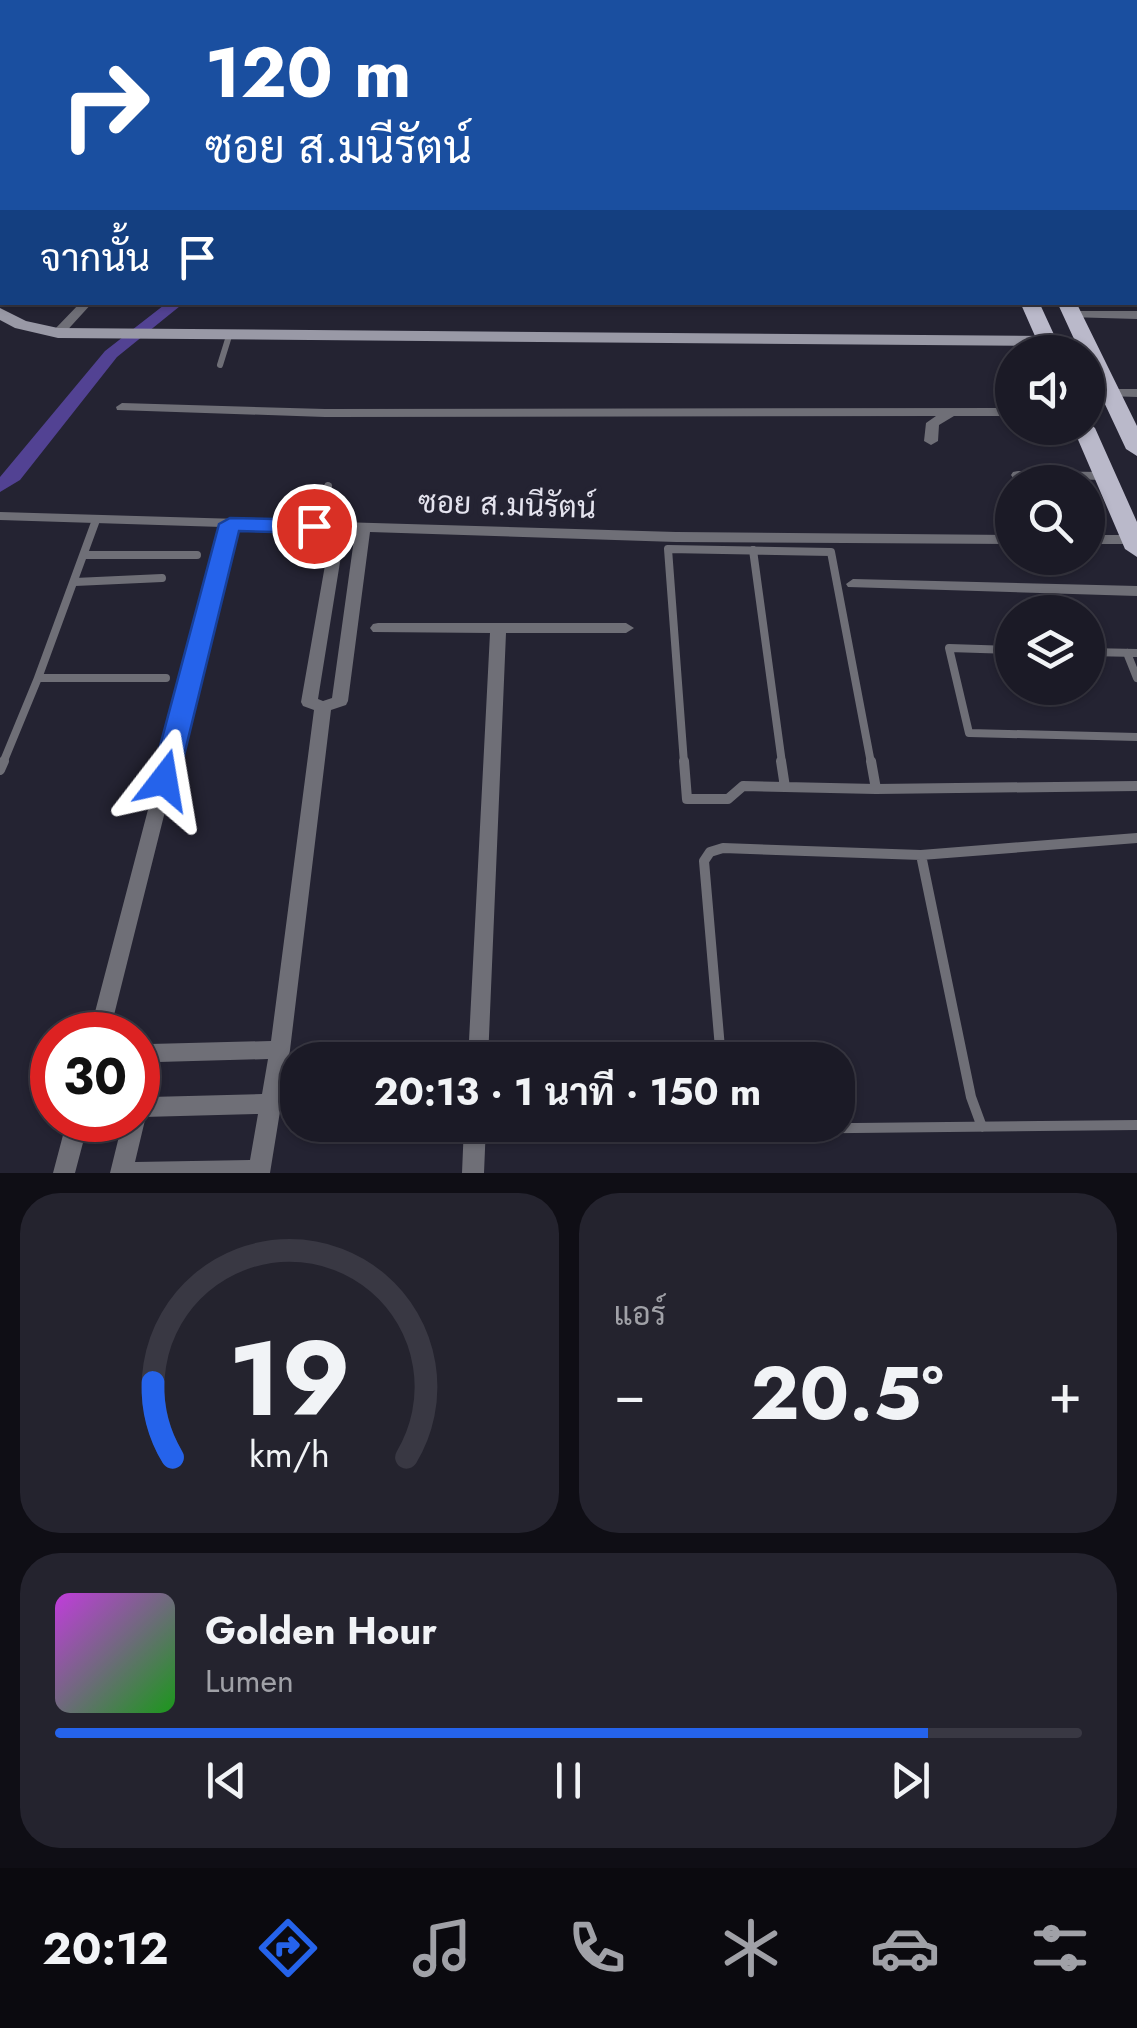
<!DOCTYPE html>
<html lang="th">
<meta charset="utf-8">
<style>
body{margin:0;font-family:Jost,Sarabun,sans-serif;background:#24232e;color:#f1f3f6;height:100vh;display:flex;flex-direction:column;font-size:38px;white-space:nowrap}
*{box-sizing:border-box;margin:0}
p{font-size:32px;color:#a0a1a7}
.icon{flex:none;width:55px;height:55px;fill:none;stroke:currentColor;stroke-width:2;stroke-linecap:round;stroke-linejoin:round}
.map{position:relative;height:1173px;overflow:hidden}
.sheet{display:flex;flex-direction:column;gap:20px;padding:20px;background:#0f0e15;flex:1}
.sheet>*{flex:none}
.hud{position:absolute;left:0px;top:0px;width:1138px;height:305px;box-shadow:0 2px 8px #0004,0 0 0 2px #393843;background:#1a4fa0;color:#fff;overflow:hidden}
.controls{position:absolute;left:995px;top:335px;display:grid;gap:20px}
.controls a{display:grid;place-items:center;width:110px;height:110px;border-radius:50%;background:#1b1a26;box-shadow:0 2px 8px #0004,0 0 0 2px #393843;font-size:50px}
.speed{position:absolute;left:30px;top:1012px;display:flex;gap:20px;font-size:50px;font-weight:700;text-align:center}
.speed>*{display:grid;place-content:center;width:130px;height:130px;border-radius:50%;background:#1b1a26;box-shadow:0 2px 8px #0004,0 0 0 2px #393843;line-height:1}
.speed .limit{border:15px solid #d22;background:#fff;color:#111}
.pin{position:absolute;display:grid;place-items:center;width:85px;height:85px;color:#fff;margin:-42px;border:5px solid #fff;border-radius:50%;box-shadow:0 2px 10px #0007}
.me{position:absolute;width:110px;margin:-55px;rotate:14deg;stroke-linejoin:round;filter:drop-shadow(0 0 8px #0008)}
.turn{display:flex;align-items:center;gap:35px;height:210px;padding:0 40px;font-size:45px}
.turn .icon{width:130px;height:130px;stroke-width:2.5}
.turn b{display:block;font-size:70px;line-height:85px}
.then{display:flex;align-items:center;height:95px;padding:0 40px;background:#0003;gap:20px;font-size:38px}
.big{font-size:75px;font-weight:700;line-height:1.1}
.sheet .card{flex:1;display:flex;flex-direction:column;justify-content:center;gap:15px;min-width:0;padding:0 35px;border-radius:40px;background:#24232e}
.sheet .dial{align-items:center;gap:0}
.dial svg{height:260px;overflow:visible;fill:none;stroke:#393843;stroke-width:7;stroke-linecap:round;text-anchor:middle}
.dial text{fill:#f1f3f6;stroke:none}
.song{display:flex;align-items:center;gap:30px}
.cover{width:120px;height:120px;border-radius:15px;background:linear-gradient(135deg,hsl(290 70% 55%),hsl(120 70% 35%))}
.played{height:10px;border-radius:5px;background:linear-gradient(90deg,#2563eb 85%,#393843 85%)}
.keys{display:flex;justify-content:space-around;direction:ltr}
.heat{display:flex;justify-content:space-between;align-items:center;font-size:55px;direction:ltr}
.sheet .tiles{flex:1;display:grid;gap:20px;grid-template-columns:1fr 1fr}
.card:last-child{grid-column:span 2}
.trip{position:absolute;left:280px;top:1042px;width:575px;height:100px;border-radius:40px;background:#1b1a26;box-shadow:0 2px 8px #0004,0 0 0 2px #393843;font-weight:700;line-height:100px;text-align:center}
.menu{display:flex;height:160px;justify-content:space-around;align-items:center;background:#0b0a0f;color:#a0a1a7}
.menu .icon{width:70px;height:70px}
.menu .active{color:#2563eb}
.menu b{font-size:45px;color:#f1f3f6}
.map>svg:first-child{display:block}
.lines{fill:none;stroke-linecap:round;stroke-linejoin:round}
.canal{fill:#524293;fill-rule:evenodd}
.lane-far3{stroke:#6f6f77;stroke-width:5}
.lane-far2{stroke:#6f6f77;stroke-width:6}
.lane-far1{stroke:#6f6f77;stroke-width:8}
.lane{stroke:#6f6f77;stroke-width:10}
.street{fill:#6f6f77;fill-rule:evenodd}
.secondary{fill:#9999a6;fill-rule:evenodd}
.primary{fill:#bab9ca;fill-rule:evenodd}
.route{fill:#2563eb;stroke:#184099;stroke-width:2.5}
.labels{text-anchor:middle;stroke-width:10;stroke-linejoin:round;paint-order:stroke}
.street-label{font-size:30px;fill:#e4e3ee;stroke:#242332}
</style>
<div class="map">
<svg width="1137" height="1173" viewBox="0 0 1137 1173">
<rect width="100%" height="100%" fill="#242332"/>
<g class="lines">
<!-- canal -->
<path class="canal" d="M256 0H270L271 2H258Z
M1135 77H1137V85H1135Z
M168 302H185L117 357 20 480 0 492V477L105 351Z"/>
<!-- lane-far3 -->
<path class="lane-far3" d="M660 0 753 2"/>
<!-- lane-far2 -->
<path class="lane-far2" d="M220 365 229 336"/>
<!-- lane-far1 -->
<path class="lane-far1" d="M96 520 38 678H166
M314 527 328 486
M753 550 782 763
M84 555H197
M75 582 162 578
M1012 650 949 648 969 733 1137 737
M1088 652 1137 653
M1127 653 1137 678
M3 763 38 678
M684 763 668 549 831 552 871 763"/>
<!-- lane -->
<path class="lane" d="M684 761 687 799H728L743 786 876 789
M781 761 785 787
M871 761 876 789
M0 770 4 761
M876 789 1137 786
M721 1060 704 861 710 852 723 848 921 855
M737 1125 757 1129 1137 1125
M982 1127 971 1097 921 855 1137 838"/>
<!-- street -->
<path class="street" d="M0 100 2 101V108L0 107Z
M0 151 2 152V158L0 157Z
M81 302H93L62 336H54V330Z
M1072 311H1137V319L1068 317 1066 315Z
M1110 389H1137V397L1106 396V390Z
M122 403 325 409 1012 408V416H954L939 425 938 441 931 445 924 441 926 423 936 416 325 417 117 410 116 407Z
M1018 471 1104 472 1111 476 1104 480 1013 478 1011 475 1013 472Z
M0 512 676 532 1012 535V544L676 542 370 532 348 701 346 705 331 710 290 1050 270 1173H110L123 1120H138V1062L143 1046 150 1044 271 1041 314 710 303 706 301 702 331 531 236 528 109 1035H89L222 527 0 520ZM345 531 355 532 332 698 323 701 318 699ZM268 1059 262 1094 150 1097 158 1062ZM258 1114 250 1160 135 1162 145 1120 143 1117Z
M1133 535 1137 536V544H1088V535Z
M853 579 1137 586V596L848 587 846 584Z
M378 623H626L634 628 626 633H506L488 1060H468L490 633 373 632 370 628 373 624Z
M67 1120H89L75 1173H53Z
M464 1125H486L484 1173H462Z"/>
<!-- secondary -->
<path class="secondary" d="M0 308 26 321 58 328 1047 336 1055 341 1047 346 58 338 15 328 0 320Z"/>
<!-- primary -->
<path class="primary" d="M887 0H901L902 2H889Z
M912 0H926L927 2H914Z
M1020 302H1039L1062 352H1042Z
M1057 302H1076L1137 426V456L1126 449 1088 368V352H1080Z
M1088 422 1095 428 1137 522V557L1125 549 1073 428H1088Z"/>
</g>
<!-- route -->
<path class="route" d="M230 518 314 520 325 526 314 533 239 531 178 780 174 787H155L151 780 219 524Z"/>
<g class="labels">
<!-- street labels -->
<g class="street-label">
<text transform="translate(507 505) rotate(2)" y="10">ซอย ส.มนีรัตน์</text>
</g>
</g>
</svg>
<div class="controls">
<a><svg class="icon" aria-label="sound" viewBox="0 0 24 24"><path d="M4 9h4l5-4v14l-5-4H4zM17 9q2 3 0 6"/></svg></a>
<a><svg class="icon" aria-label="search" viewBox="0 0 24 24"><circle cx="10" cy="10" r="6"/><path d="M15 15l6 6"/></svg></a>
<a><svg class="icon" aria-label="layers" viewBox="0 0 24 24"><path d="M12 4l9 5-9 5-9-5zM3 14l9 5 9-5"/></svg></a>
</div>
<div class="speed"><div class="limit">30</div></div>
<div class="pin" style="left:314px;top:526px;background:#d93025"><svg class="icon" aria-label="arrive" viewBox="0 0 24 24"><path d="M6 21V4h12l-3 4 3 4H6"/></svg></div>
<svg class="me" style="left:164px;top:780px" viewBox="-20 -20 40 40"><path d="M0-17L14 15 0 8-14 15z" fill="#2563eb" stroke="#fff" stroke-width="4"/></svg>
<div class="trip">20:13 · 1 นาที · 150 m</div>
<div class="hud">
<div class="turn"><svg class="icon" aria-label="right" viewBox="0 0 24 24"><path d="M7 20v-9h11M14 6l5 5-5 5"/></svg><div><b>120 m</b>ซอย ส.มนีรัตน์</div></div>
<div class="then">จากนั้น<svg class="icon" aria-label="arrive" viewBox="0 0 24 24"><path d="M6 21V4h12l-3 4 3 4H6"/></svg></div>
</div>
</div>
<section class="sheet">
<div class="tiles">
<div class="card dial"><svg viewBox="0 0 100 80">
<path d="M14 69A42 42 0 1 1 86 69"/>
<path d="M14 69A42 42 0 0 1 8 46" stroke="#2563eb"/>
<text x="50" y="56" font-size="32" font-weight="700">19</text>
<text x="50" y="72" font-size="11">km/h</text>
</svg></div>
<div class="card"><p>แอร์</p>
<div class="heat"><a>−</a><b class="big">20.5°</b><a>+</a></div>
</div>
<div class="card">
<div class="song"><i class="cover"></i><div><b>Golden Hour</b><p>Lumen</p></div></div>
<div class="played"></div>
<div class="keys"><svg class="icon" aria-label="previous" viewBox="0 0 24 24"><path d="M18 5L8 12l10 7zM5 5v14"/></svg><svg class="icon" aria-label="pause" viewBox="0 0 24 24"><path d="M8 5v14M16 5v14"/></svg><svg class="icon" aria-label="next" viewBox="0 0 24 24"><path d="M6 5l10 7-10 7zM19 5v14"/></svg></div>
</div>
</div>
</section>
<nav class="menu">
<b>20:12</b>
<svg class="icon active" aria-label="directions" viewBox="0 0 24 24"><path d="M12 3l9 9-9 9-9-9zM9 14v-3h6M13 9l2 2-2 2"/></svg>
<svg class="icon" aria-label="music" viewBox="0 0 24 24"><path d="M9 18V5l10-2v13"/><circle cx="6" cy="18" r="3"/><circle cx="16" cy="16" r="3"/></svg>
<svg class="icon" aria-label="phone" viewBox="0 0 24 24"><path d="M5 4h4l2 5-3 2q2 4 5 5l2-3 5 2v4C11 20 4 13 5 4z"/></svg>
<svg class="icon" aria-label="climate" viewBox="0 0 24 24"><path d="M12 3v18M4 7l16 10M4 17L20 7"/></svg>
<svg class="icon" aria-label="car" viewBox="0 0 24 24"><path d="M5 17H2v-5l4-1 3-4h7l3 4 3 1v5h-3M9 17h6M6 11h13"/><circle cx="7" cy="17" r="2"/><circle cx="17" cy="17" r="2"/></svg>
<svg class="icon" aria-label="filters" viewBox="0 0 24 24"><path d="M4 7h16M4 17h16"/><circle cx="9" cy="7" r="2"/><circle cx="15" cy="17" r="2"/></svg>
</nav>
